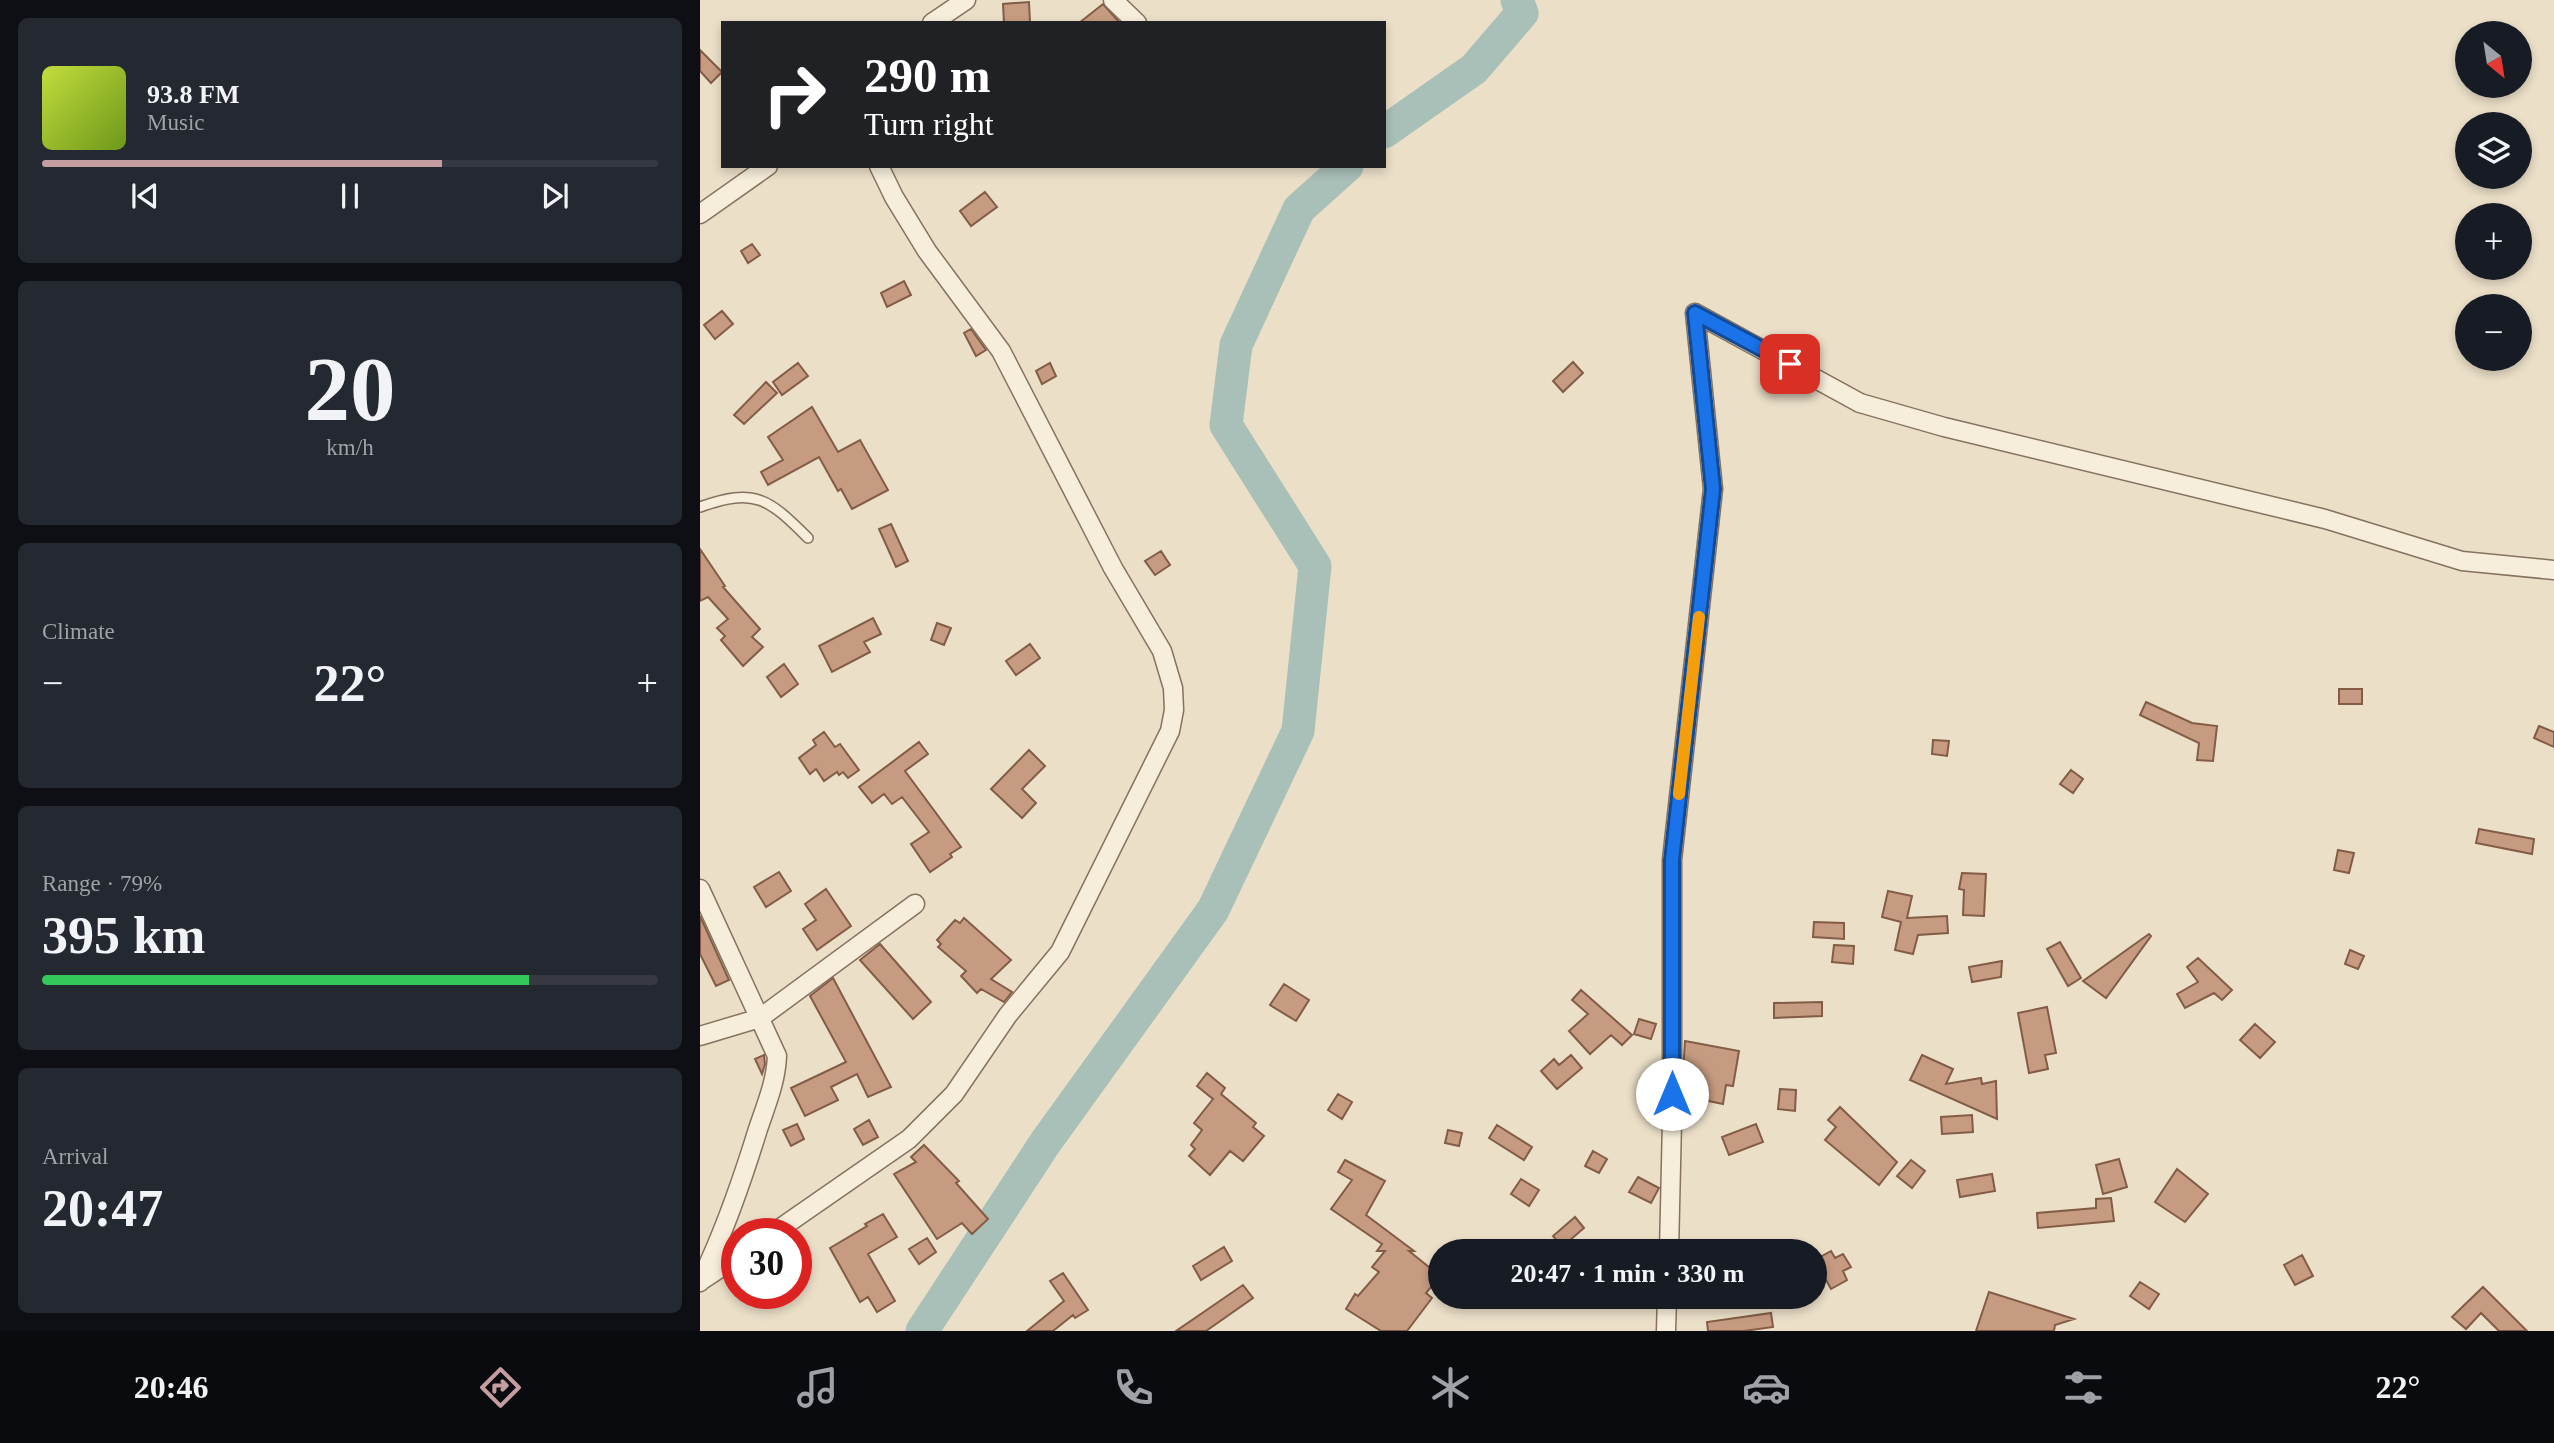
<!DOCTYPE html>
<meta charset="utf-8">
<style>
body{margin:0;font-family:Georgia,serif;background:#242831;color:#f1f3f6;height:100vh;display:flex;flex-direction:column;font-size:26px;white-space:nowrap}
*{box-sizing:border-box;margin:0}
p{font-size:23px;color:#9ea1a6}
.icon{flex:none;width:38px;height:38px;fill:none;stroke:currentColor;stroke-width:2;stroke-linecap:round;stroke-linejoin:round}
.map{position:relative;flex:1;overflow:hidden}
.panel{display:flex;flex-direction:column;gap:18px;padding:18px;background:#0d0f14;width:700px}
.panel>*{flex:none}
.banner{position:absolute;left:21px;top:21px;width:665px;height:147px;border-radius:0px;box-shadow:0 4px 10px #0003;background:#202124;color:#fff;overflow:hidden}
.needle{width:46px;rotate:150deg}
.controls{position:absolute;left:1755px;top:21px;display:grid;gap:14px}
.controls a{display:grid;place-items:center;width:77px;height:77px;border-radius:50%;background:#171b24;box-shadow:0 4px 10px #0003;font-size:35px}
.speed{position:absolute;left:21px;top:1218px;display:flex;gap:14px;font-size:35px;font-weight:700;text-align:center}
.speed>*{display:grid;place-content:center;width:91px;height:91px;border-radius:50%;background:#171b24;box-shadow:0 4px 10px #0003;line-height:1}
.speed .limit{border:10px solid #d22;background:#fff;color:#111}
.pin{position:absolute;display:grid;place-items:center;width:60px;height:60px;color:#fff;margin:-30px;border-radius:14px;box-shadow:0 4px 10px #0006}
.me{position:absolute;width:77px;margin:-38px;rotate:0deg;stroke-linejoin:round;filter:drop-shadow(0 0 5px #0008)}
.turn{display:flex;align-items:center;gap:24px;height:147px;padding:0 28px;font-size:32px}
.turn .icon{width:91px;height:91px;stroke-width:2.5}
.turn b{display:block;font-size:49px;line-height:60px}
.big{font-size:52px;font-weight:700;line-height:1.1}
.panel .tile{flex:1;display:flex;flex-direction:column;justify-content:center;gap:10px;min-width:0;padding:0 24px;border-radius:10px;background:#242831}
.panel .dial{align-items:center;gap:0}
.dial b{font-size:91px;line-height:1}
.song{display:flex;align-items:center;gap:21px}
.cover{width:84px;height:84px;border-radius:10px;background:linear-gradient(135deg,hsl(70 70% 55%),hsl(80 70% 35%))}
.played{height:7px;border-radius:4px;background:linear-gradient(90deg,#c59da0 65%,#363941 65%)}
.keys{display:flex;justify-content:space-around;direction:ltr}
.heat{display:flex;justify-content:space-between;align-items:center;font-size:38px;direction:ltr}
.charge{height:10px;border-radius:5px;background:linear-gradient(90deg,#34c759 79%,#363941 0)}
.trip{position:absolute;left:728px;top:1239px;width:399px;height:70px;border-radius:35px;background:#171b24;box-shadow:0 4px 10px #0003;font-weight:700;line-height:70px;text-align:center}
.tab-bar{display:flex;height:112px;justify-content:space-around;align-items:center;background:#090b0e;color:#9ea1a6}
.tab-bar .icon{width:49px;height:49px}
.tab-bar .on{color:#c59da0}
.tab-bar b{font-size:32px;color:#f1f3f6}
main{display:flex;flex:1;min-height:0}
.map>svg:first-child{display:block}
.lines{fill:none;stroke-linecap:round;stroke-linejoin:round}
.river{stroke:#a9c0b8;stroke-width:33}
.building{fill:#c69b81;stroke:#835c46;stroke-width:2}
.lane-casing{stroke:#86725e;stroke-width:12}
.street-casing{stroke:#86725e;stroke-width:21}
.lane{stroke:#f6eddb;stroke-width:9}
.street{stroke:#f6eddb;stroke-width:18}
.route-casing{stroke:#114b97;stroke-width:18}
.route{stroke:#1a73e8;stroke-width:12}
.slow{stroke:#f59e0b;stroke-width:12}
</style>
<main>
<section class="panel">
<div class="tile">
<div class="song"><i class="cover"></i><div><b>93.8 FM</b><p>Music</p></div></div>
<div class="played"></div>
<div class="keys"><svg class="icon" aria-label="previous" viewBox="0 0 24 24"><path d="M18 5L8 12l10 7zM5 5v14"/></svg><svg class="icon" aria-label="pause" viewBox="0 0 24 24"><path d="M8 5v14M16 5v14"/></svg><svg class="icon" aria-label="next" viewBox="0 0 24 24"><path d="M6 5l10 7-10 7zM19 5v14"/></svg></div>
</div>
<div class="tile dial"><b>20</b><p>km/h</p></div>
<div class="tile"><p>Climate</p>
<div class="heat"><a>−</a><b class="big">22°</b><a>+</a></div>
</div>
<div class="tile"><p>Range · 79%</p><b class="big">395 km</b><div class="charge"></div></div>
<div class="tile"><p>Arrival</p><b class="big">20:47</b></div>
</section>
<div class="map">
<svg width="1854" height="1331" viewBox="0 0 1854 1331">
<rect width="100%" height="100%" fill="#ebdfc8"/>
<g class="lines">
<!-- river -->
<path class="river" d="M684 132 774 69 822 13 817 0
M222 1331 345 1143 513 910 598 731 615 566 526 425 536 345 599 209 647 166"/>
</g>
<!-- building -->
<path class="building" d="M329 2 330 23H304L303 4Z
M403 4 420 23H379Z
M0 50 22 72 11 83 0 71Z
M285 192 297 207 271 226 260 211Z
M52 244 60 255 48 263 41 251Z
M204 281 211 295 187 307 181 293Z
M22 311 33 324 15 339 4 325Z
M271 329 286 350 276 356 264 333Z
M873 362 883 373 863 392 853 381Z
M98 363 108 376 82 395 73 382Z
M350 363 356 376 342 384 336 371Z
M66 382 77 393 44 424 34 415Z
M112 407 138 452 160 440 188 490 152 509 141 489 138 491 119 457 68 485 61 472 83 460 68 437Z
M191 524 208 561 196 567 179 529Z
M0 549 25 586 23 587 60 629 52 637 63 647 43 666 21 640 25 636 17 628 28 619 8 597 0 601Z
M461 551 470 565 455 575 445 561Z
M173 618 181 634 164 642 170 652 132 672 119 646Z
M237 623 251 628 244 645 231 640Z
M330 644 340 658 316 675 306 661Z
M84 664 98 684 81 697 67 677Z
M1639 689H1662V704H1639Z
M1446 702 1492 723 1517 726 1513 761 1497 760 1499 743 1440 715Z
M1839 726 1854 732V747L1834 738Z
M124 732 135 747 140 744 159 770 148 778 143 772 139 775 137 772 124 781 116 769 110 774 99 758 116 745 113 740Z
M1233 740 1249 741 1247 756 1232 754Z
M219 742 228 754 205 771 261 847 250 854 252 857 230 872 211 844 229 832 202 797 192 804 184 794 172 803 159 787Z
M329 750 345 766 322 789 336 803 322 818 291 789Z
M1371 770 1383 779 1373 793 1360 784Z
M1779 829 1834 839 1832 854 1776 843Z
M1638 850 1654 853 1649 873 1634 870Z
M79 872 91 891 66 907 54 887Z
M1262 873 1286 874 1284 916 1263 915 1264 890 1259 889Z
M126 889 151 926 117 950 103 929 116 920 105 904Z
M1188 891 1212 896 1207 918 1247 916 1248 933 1218 935 1213 954 1195 950 1201 922 1182 917Z
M0 916 29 980 16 986 0 954Z
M264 918 311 960 291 979 312 992 304 1002 281 989 277 993 261 976 266 971 238 947 241 944 237 940 255 920 260 923Z
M1114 922 1144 923V939L1113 937Z
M1449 934 1451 936 1406 998 1383 981Z
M1360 942 1381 978 1368 986 1347 949Z
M180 944 231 1002 213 1019 160 960Z
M1134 945 1154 946 1153 964 1132 962Z
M1650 950 1664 956 1658 969 1645 964Z
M1498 958 1532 990 1522 1000 1514 993 1485 1008 1477 994 1498 982 1487 967Z
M1302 961 1301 977 1272 982 1269 967Z
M133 978 191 1087 168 1097 157 1074 131 1087 138 1100 105 1116 91 1088 146 1062 110 996Z
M584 984 609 1000 596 1021 570 1005Z
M881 990 932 1035 922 1045 911 1035 890 1054 869 1031 888 1014 872 1000Z
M1122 1002V1016L1074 1018V1003Z
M1347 1007 1356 1053 1345 1055 1348 1069 1329 1073 1318 1013Z
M939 1019 956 1024 951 1039 934 1034Z
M1555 1024 1575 1042 1560 1058 1540 1040Z
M985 1041 1039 1051 1033 1086 1026 1085 1023 1104 994 1098 999 1076 983 1073Z
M64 1055 65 1064 62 1074 55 1059Z
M871 1055 882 1068 857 1089 841 1071 854 1059 859 1065Z
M1222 1055 1253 1069 1246 1084 1281 1078 1282 1084 1296 1081 1297 1119 1210 1080Z
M507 1073 525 1088 521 1094 556 1123 553 1127 564 1136 543 1161 530 1151 510 1175 489 1156 495 1149 491 1145 502 1130 494 1123 513 1099 497 1086Z
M1080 1089 1096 1090 1095 1111 1078 1109Z
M638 1094 652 1102 642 1119 628 1110Z
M1140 1107 1197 1162 1179 1185 1125 1140 1136 1127 1128 1120Z
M1272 1115 1273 1132 1242 1134 1241 1117Z
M169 1120 178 1137 163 1145 154 1129Z
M97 1124 104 1139 91 1146 83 1130Z
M1056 1124 1063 1142 1029 1155 1022 1137Z
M797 1125 832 1147 824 1160 789 1138Z
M748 1130 762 1133 759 1146 745 1143Z
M224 1145 259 1181 256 1183 288 1219 272 1234 262 1223 237 1239 194 1174 216 1162 211 1157Z
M893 1151 907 1159 899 1173 885 1166Z
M1419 1159 1427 1187 1403 1194 1396 1165Z
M645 1160 685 1181 666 1215 714 1251H709L740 1276 726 1293 732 1298 707 1331H681L646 1309 655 1294 658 1296 679 1272 672 1267 685 1251H677L682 1244 631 1209 652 1180 638 1172Z
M1211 1160 1225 1171 1212 1188 1197 1176Z
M1477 1169 1508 1194 1485 1222 1455 1202Z
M1292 1174 1295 1191 1260 1197 1257 1180Z
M938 1177 959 1188 951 1203 929 1192Z
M821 1179 839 1190 829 1206 811 1194Z
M1411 1198 1414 1221 1338 1228 1337 1213 1396 1208V1199Z
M183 1214 197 1237 168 1254 195 1301 177 1312 168 1297 160 1302 130 1248 167 1226 165 1224Z
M875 1217 884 1228 862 1247 853 1236Z
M227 1238 236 1252 219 1264 209 1249Z
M524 1247 532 1261 501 1280 493 1266Z
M1131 1251 1135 1258 1143 1254 1151 1267 1143 1271 1147 1280 1131 1289 1115 1260Z
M1602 1255 1613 1276 1595 1285 1584 1265Z
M363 1273 388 1310 375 1318 373 1315 353 1331H327L364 1301 350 1281Z
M1440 1282 1459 1294 1449 1309 1430 1296Z
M543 1285 553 1298 506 1331H476Z
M1783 1287 1827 1331H1799L1781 1313 1766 1329 1752 1317Z
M1289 1292 1374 1319 1355 1325 1354 1331H1276Z
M1071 1313 1073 1327 1044 1331H1008L1007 1322Z"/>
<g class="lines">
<defs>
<path id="lane" d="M0 507C55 487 69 499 108 538"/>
<path id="street" d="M413 0 437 23
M232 23 266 0
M0 214 68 166
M995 313 1160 403 1244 427 1625 519 1762 561 1854 570
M0 889 77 1056C76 1082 66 1105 58 1129 42 1181 24 1233 0 1282
M0 1036 60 1018 215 904
M72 1234 209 1139 254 1094 308 1015 360 952 470 731 474 710 473 688 462 651 413 568 301 351 227 251 194 197 179 166
M969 1251 972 1121V860L1013 489 995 313
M2 1280 37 1257
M966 1331 967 1297"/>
</defs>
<!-- lane casing -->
<use href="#lane" class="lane-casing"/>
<!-- street casing -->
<use href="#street" class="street-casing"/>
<!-- lane -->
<use href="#lane" class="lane"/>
<!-- street -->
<use href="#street" class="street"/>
</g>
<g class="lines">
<defs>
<path id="route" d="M972 1094V860L1013 489 995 313 1090 364"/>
</defs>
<!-- route casing -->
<use href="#route" class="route-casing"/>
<!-- route -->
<use href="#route" class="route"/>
<!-- slow -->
<path class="slow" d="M979 794 999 617"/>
</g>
</svg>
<div class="controls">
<a><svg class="needle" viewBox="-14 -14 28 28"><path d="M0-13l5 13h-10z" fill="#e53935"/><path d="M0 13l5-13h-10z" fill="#9ea1a6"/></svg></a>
<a><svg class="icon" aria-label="layers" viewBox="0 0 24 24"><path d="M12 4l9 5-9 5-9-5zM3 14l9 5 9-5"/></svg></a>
<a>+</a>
<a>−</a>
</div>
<div class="speed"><div class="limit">30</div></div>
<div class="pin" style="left:1090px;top:364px;background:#d93025"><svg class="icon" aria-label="arrive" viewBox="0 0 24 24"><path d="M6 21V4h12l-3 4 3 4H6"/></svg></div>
<svg class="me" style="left:972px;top:1094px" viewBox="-20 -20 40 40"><circle r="19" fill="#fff"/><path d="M0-13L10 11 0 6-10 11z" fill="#1a73e8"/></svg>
<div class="trip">20:47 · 1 min · 330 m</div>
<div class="banner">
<div class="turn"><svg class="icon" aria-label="right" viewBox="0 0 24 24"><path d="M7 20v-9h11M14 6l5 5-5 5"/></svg><div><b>290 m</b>Turn right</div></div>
</div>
</div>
</main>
<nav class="tab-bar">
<b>20:46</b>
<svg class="icon on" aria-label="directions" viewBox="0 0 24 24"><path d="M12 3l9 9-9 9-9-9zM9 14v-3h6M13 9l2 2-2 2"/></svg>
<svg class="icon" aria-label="music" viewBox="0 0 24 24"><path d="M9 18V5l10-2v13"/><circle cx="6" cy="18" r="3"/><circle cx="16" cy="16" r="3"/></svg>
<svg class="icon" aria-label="phone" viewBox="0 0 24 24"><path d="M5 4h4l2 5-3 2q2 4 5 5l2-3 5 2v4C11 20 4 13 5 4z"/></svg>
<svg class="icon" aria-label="climate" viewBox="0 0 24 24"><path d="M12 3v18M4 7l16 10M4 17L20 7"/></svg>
<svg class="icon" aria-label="car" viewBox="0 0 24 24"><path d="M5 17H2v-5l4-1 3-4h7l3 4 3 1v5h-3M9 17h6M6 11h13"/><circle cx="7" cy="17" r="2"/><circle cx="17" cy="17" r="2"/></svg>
<svg class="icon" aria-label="filters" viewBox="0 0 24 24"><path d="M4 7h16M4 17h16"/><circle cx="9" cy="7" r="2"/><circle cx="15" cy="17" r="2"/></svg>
<b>22°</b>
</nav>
